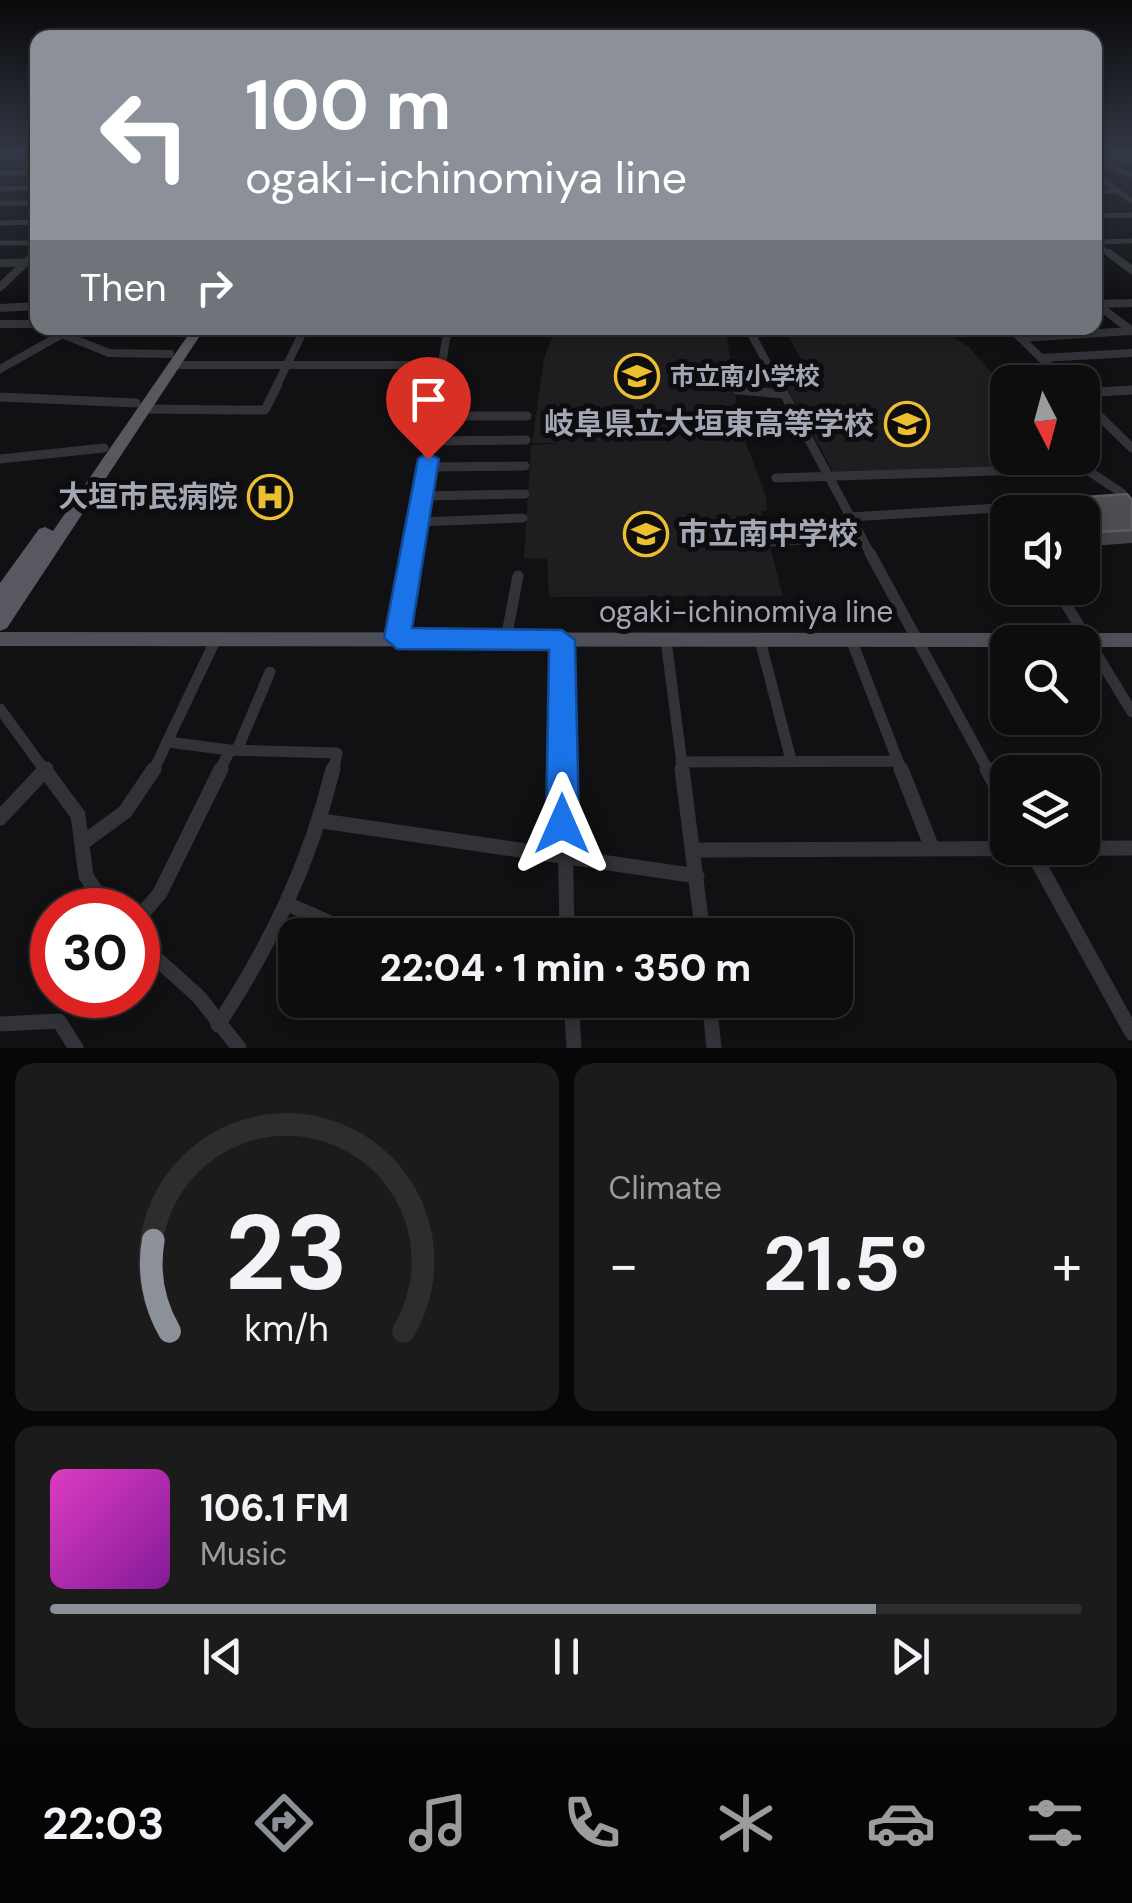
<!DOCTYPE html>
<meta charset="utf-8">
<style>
body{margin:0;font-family:"DM Sans","Noto Sans JP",sans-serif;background:#1b1b1c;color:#f1f3f6;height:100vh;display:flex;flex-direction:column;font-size:38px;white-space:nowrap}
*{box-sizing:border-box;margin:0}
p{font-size:32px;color:#9a9c9e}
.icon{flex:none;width:55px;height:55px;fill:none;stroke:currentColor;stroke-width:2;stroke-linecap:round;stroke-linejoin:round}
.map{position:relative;height:1048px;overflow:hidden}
.side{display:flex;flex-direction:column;gap:15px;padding:15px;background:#070708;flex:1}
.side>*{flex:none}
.banner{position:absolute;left:30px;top:30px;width:1072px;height:305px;border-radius:20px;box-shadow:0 5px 15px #0003,0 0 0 2px #2d2d2e;background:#8c9099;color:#fff;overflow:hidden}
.needle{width:65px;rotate:174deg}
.fabs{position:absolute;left:990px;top:365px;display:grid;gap:20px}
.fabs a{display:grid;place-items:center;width:110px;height:110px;border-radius:20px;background:#0d0d0e;box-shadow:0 5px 15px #0003,0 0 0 2px #2d2d2e;font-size:50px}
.speed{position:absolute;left:30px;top:888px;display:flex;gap:20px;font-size:50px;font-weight:700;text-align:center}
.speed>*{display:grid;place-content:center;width:130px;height:130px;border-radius:50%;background:#0d0d0e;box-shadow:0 5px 15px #0003,0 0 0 2px #2d2d2e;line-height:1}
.speed .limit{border:15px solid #d22;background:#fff;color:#111}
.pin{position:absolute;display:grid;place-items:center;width:85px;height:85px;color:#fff;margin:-102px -42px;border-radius:50% 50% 50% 0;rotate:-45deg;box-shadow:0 0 10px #0007}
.pin .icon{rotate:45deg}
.me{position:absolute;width:110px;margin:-55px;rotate:0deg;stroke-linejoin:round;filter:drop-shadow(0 0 8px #0008)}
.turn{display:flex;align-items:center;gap:35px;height:210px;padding:0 50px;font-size:45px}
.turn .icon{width:130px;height:130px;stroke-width:2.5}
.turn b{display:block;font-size:70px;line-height:85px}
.then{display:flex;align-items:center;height:95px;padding:0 50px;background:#0003;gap:20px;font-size:38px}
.big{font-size:75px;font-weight:800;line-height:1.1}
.side .tile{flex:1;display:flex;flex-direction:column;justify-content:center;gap:15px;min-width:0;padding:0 35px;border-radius:20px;background:#1b1b1c}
.side .dial{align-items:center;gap:0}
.dial svg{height:260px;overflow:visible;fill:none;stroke:#2d2d2e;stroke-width:7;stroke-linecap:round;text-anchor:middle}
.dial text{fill:#f1f3f6;stroke:none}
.song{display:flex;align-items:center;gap:30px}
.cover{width:120px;height:120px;border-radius:15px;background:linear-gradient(135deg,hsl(310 70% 55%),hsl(290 70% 35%))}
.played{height:10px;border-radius:5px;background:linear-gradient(90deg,#8c9099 80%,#2d2d2e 80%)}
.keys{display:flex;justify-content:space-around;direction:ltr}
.heat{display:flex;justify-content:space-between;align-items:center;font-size:55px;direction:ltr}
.side .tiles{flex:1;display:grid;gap:15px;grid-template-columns:1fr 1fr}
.tile:last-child{grid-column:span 2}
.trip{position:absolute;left:278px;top:918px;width:575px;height:100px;border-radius:20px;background:#0d0d0e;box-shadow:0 5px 15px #0003,0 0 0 2px #2d2d2e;font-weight:800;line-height:100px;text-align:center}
.menu{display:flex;height:160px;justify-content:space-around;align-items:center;background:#050506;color:#9a9c9e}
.menu .icon{width:70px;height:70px}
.menu .current{color:#8c9099}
.menu b{font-size:45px;color:#f1f3f6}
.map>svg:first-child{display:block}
.built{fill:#1e1d20}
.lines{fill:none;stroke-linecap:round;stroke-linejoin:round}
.minor-far4{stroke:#323338;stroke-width:5}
.minor-far3{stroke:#323338;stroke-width:8}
.minor-far2{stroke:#323338;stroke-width:9}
.minor-far1{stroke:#323338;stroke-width:11}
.minor{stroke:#323338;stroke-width:15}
.primary{fill:#4f5057;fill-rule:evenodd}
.trunk{fill:#575860;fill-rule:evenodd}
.wall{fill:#434248}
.building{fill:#4e4d54;stroke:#5b5b62;stroke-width:2.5}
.route{fill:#1a73e8;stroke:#114b97;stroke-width:2.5}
.labels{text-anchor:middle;stroke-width:10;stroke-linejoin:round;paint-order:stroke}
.far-poi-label{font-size:25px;font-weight:bold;fill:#a3a6b3;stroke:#0d0c0e;text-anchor:start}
.poi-label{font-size:30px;font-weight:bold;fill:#a3a6b3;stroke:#0d0c0e;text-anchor:end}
.street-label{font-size:30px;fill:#a3a6b3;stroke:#0d0c0e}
</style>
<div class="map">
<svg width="1132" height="1048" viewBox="0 0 1132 1048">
<rect width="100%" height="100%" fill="#111113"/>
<!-- built -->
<path class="built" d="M871 328H938L969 347 1007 391 1008 458H1067L1075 466 835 475 786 386 814 384 786 332Z
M552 337H727L741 432 586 433 570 443 588 435 742 433 766 496 767 510 761 512 783 596 549 597 547 559 524 558 531 445 562 443H532L544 359Z"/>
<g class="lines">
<!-- minor-far4 -->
<path class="minor-far4" d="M1098 152 1132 162
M1095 161 1132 175
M0 173H38
M1095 175 1132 201
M0 189 38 188
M1095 191H1116
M0 203H38
M1095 216 1132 215
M0 223 38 222
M1095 242 1132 241
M0 243H38
M1095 243 1112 255
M33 255 38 251"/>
<!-- minor-far3 -->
<path class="minor-far3" d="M1109 253 1132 270
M0 263 38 262
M0 287 36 253
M1095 303 1132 331
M1096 304 1132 303
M0 308 38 306
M0 324H38
M47 328 109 353 170 354
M748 328 780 387
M1010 328 1066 382
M1021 338 1131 331
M1041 358 1132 353
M174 365H442
M0 369 73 328
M276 387 305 328
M438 387 448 328"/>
<!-- minor-far2 -->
<path class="minor-far2" d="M779 384 871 555
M737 390 784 394
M1082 393 1132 390
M0 397 136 403
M1082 399 1132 448
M143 409 233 410
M238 410H265L278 384
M435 416H527
M431 441 526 440
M0 459 104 448
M427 467 525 466
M776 478 1084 468 1122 493
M422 496 525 494
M850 517 1079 503
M418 522 523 518
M771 542 861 536
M411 555 439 384"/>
<!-- minor-far1 -->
<path class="minor-far1" d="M870 553 989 772
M1056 588 1132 712
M397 639 411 553
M506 639 518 576
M851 639 902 772
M562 640 564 772
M666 640 683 772
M760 640 791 760
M0 709 46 772
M167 742 216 639
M237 750 270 672
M681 762 898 761
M153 772 167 742 230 750 337 753 333 772
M219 772 230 750"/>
<!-- minor -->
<path class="minor" d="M44 769 78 815 86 876 108 910
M564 769 567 935
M682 769 703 935
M901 769 932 848
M987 769 1008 807
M0 818 46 769
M322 821 697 876
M85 841 125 812 154 769
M1030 848 1132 1033
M695 850 1132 848
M292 906 358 935
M138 919 160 893 221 769
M138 942 199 997 239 1048
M571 1000 574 1048
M709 1000 714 1048
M0 1024 59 1021 76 1048
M218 1025C271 944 310 863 333 769"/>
<!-- primary -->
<path class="primary" d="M0 632 1132 633V647H1082V642H1008V647L0 646Z"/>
<!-- trunk -->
<path class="trunk" d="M193 328H205L7 628 0 631V583L39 529 45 527 53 531Z"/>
</g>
<!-- wall -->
<path class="wall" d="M1071 498 1132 500V543L1091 546 1082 535V512H1064Z"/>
<!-- building -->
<path class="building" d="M1127 494 1132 500V530L1099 532 1071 498Z"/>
<!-- sky -->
<linearGradient id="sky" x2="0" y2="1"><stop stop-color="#09090a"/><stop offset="0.51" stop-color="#323844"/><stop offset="1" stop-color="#323844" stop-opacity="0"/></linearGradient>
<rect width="1132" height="299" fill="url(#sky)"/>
<!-- route -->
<path class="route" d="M428 453 439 459 412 628 562 630 575 640 579 824 574 835 562 840 551 835 546 824 549 650 397 649 384 638 418 459Z"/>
<!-- icons -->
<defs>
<symbol id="school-ring" viewBox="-11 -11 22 22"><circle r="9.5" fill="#0d0c0e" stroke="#ecbf30" stroke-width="1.5"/><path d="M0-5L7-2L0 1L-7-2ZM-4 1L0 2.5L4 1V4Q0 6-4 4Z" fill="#ecbf30"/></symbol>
<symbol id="hospital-ring" viewBox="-11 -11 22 22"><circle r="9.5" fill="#0d0c0e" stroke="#ecbf30" stroke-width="1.5"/><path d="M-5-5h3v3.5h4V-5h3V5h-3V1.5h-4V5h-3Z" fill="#ecbf30"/></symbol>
</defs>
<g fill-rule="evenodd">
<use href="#school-ring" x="612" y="351" width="50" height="50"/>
<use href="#school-ring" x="882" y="399" width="50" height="50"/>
<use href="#hospital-ring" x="245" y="472" width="50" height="50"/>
<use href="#school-ring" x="621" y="509" width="50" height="50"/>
</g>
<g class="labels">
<!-- far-poi labels -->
<g class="far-poi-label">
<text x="670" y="385">市立南小学校</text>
</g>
<!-- poi labels -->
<g class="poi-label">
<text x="874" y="434">岐阜県立大垣東高等学校</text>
<text x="238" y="507">大垣市民病院</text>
<text x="678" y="544" text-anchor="start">市立南中学校</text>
</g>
<!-- street labels -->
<g class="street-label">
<text x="746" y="622">ogaki-ichinomiya line</text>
</g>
</g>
</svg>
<div class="fabs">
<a><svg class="needle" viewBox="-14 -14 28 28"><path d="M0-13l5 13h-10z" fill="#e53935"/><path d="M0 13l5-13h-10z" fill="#9a9c9e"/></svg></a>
<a><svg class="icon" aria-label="sound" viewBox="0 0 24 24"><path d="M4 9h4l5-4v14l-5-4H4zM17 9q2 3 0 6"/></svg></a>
<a><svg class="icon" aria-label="search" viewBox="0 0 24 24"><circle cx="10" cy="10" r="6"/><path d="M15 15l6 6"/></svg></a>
<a><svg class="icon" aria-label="layers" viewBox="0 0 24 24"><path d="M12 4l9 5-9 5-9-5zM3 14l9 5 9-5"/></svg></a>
</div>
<div class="speed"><div class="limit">30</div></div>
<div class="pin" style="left:428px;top:459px;background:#d93025"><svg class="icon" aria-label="arrive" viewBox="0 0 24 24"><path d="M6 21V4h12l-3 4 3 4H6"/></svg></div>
<svg class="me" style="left:562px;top:824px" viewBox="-20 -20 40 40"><path d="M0-17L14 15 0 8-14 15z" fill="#1a73e8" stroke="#fff" stroke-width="4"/></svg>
<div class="trip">22:04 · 1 min · 350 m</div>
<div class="banner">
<div class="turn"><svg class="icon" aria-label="left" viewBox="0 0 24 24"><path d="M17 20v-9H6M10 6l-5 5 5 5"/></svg><div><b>100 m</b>ogaki-ichinomiya line</div></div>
<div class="then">Then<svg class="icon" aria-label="right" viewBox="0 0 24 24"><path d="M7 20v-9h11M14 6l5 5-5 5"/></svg></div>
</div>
</div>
<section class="side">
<div class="tiles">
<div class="tile dial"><svg viewBox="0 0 100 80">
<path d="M14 69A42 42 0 1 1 86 69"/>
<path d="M14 69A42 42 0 0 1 9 41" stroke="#8c9099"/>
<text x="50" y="56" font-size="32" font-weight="700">23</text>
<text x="50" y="72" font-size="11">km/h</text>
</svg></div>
<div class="tile"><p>Climate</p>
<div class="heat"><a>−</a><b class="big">21.5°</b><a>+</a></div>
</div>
<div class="tile">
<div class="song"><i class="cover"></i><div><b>106.1 FM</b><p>Music</p></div></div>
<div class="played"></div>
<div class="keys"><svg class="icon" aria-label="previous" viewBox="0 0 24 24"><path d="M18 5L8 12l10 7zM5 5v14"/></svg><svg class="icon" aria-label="pause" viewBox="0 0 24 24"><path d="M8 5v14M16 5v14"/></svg><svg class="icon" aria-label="next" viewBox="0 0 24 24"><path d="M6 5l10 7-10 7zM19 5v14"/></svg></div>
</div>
</div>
</section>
<nav class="menu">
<b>22:03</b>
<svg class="icon current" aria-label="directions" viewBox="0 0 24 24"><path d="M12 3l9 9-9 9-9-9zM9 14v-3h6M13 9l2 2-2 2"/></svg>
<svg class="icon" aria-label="music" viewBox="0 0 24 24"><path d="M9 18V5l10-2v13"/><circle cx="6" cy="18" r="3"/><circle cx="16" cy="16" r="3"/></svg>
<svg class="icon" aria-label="phone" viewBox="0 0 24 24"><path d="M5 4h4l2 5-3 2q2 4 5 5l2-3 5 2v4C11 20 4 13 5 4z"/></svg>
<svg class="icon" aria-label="climate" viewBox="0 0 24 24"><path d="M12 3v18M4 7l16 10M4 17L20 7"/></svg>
<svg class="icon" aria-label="car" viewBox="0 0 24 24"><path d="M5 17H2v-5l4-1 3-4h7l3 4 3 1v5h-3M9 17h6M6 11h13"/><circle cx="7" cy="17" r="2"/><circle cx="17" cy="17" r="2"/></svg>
<svg class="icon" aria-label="filters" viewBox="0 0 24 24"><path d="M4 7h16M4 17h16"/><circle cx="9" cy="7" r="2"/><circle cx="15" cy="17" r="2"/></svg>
</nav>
